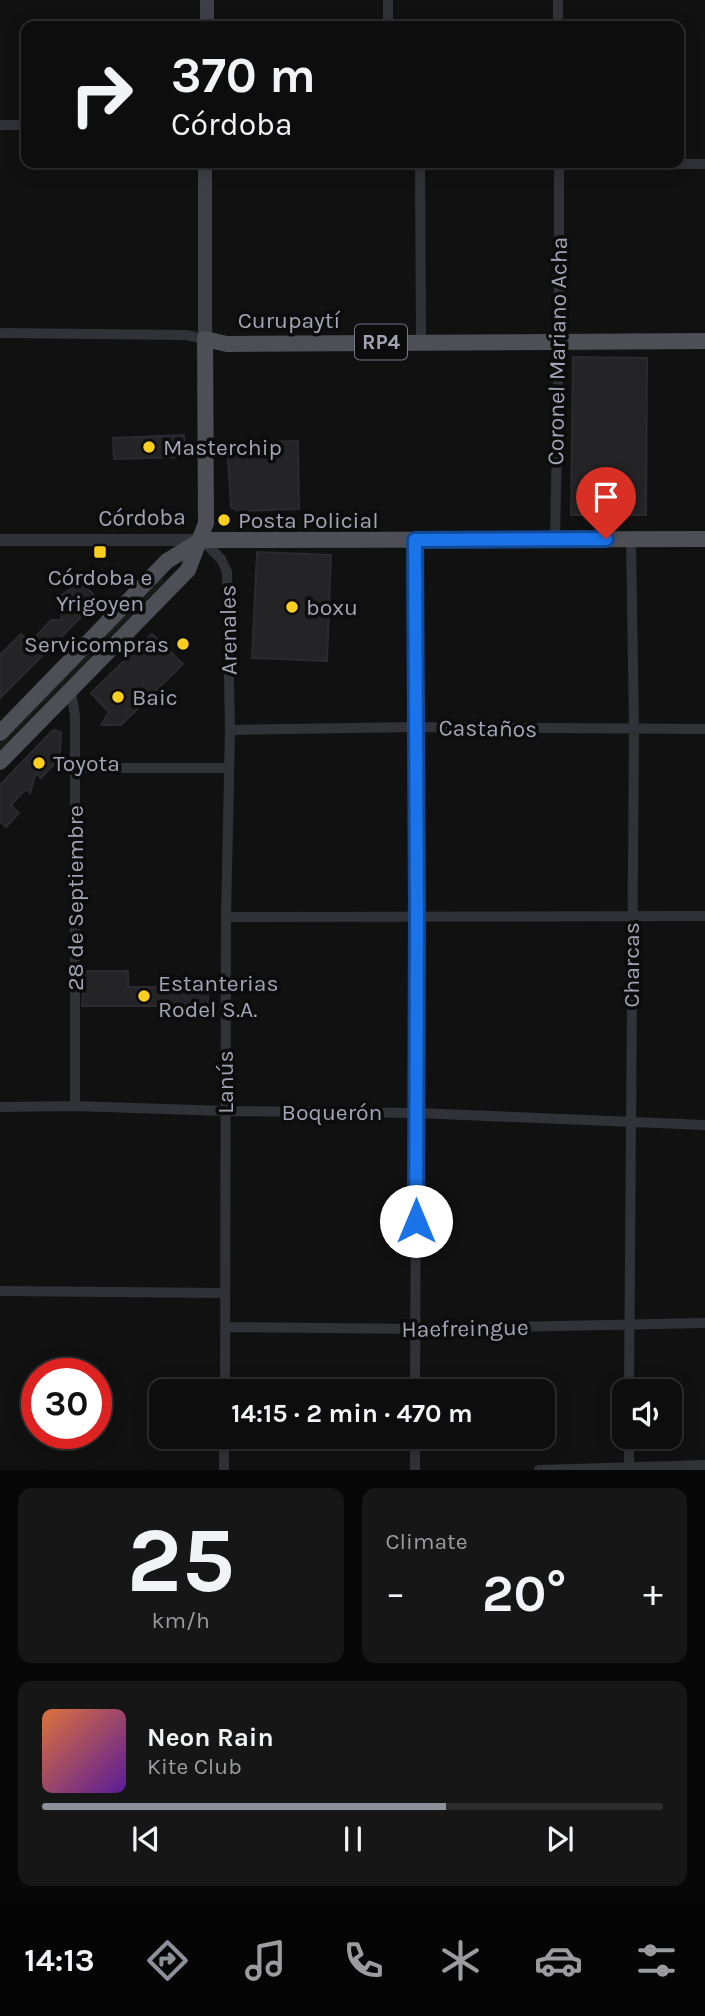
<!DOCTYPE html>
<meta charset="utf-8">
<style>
body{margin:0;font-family:Karla,sans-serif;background:#161617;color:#f1f3f6;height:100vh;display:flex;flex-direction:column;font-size:26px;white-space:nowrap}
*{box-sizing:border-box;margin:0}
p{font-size:23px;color:#9a9c9e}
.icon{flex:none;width:38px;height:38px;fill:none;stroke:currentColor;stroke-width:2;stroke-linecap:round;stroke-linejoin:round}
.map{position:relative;height:1470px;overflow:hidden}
.side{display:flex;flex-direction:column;gap:18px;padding:18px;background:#070708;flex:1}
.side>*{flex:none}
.hud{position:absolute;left:21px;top:21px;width:663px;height:147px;border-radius:14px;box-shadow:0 4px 18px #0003,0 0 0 2px #2d2d2e;background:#0d0d0e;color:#f1f3f6;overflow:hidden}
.buttons{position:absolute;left:612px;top:1379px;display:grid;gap:14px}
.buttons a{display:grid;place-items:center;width:70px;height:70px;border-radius:14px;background:#0d0d0e;box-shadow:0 4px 18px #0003,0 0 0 2px #2d2d2e;font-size:35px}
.speed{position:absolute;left:21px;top:1358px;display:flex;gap:14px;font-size:35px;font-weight:700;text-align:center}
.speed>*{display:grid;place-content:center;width:91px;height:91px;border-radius:50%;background:#0d0d0e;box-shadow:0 4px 18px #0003,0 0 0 2px #2d2d2e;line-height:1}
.speed .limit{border:10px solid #d22;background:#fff;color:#111}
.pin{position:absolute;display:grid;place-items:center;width:60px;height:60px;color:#fff;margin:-72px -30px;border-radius:50% 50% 50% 0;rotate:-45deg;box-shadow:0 0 7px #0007}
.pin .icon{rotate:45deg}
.me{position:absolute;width:77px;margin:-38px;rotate:0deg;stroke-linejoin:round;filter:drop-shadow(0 0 5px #0008)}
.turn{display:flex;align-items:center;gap:24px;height:147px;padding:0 35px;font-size:32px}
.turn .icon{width:91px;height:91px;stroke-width:2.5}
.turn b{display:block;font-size:49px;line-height:60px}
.big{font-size:52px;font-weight:700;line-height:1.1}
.side .tile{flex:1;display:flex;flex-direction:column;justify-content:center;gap:10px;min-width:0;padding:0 24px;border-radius:14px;background:#161617}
.side .dial{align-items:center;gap:0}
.dial b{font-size:91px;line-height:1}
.song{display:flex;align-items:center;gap:21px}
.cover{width:84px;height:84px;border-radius:10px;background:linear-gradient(135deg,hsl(20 70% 55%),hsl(270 70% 35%))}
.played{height:7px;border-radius:4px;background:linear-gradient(90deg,#8c9099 65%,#2d2d2e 65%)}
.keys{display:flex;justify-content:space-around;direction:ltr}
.heat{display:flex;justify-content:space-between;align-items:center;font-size:38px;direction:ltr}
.side .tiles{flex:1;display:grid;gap:18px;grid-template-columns:1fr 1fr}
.tile:last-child{grid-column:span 2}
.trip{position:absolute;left:149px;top:1379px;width:406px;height:70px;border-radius:14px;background:#0d0d0e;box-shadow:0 4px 18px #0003,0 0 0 2px #2d2d2e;font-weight:700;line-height:70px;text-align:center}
.dock{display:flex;height:112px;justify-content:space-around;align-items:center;background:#050506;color:#9a9c9e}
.dock .icon{width:49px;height:49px}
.dock .selected{color:#8c9099}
.dock b{font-size:32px;color:#f1f3f6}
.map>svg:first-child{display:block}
.green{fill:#171d18}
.building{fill:#242326;stroke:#2b2a2e;stroke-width:2}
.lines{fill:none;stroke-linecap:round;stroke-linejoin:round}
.minor{stroke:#313237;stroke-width:10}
.tertiary{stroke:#313237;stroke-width:12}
.secondary{stroke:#3f4047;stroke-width:14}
.primary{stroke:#4d4e56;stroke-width:16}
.route-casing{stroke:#114b97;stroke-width:18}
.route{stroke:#1a73e8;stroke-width:12}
.poi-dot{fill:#fbcf20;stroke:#0c0c0d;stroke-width:2.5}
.labels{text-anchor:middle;stroke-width:7;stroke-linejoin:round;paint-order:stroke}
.shield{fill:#0c0c0d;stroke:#747682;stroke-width:2}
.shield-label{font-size:21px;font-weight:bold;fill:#a1a4b4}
.street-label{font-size:23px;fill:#a1a4b4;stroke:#0c0c0d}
.poi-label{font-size:23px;fill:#a1a4b4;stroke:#0c0c0d;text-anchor:start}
</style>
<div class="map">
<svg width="705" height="1470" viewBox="0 0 705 1470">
<rect width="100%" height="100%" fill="#111112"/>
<!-- green -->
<path class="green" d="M162 577 165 581 0 749V743Z"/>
<!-- building -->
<path class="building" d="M573 357 647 358 646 515H571Z
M184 435 185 457 114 459 113 438Z
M298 441 299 509 238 511 231 507 227 443Z
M257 552 331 555 327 661 252 658Z
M80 582 99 599 0 698V655L21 634 30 643 51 620H62L58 598Z
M152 634 183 664 121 725H101L109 712 91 693Z
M53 730 61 732 59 771 53 765 41 778 36 773 30 793 26 789 11 805 19 813 6 827 0 821V785Z
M85 971H128V987H208V1006H82Z"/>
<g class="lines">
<!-- minor -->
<path class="minor" d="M558 0V26
M388 26V0
M0 125H26
M420 163 421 342
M478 163 705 164
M0 333 186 335 205 339
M555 539 559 341V163
M202 540 221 559 227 572 230 730 226 917 225 1391
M415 540 417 917 415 1391
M71 691 75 716V1106
M230 730 415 727 705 729
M75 768H229
M226 917 705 916
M0 1107 75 1106 225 1111 417 1113 705 1125
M0 1291 225 1293
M225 1327 416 1329 705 1323
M629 1391 634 729 631 539
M629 1437V1470
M224 1470V1437
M415 1470V1437
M539 1470 705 1465"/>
<!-- tertiary -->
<path class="tertiary" d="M0 540H201"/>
<!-- secondary -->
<path class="secondary" d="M207 26V0
M205 339V163"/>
<!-- primary -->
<path class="primary" d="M201 540 705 539
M0 733 167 561 201 540
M0 762 188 570 206 523 205 339 227 344 705 341"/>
</g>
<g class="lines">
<defs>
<path id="route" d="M416 1221 417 917 415 540 606 539"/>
</defs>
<!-- route casing -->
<use href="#route" class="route-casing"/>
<!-- route -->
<use href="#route" class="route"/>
</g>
<!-- markers -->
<g class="poi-dot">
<circle cx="149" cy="447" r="7"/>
<circle cx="224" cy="520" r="7"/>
<rect x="93" y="545" width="14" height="14" rx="3.5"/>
<circle cx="292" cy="607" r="7"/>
<circle cx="183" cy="644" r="7"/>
<circle cx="118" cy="697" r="7"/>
<circle cx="39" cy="763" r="7"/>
<circle cx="144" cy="996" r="7"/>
</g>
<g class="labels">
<!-- shield labels -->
<rect class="shield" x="355" y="324.5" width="52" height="35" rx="5"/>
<g class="shield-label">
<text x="381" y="349">RP4</text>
</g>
<!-- street labels -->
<g class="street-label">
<text x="289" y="328">Curupaytí</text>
<text transform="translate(557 351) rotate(-89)" y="8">Coronel Mariano Acha</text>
<text transform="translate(142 517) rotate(-1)" y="8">Córdoba</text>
<text transform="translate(228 630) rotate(-91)" y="8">Arenales</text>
<text transform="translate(488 728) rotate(1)" y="8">Castaños</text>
<text transform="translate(75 898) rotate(-90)" y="8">28 de Septiembre</text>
<text transform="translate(631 965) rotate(-90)" y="8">Charcas</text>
<text transform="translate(225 1082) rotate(-90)" y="8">Lanús</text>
<text x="332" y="1120">Boquerón</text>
<text transform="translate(465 1328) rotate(-1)" y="8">Haefreingue</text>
</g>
<!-- poi labels -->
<g class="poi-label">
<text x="163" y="455">Masterchip</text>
<text x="238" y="528">Posta Policial</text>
<text x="100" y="585" text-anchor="middle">Córdoba e<tspan x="100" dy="26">Yrigoyen</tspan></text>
<text x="306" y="615">boxu</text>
<text x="169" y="652" text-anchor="end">Servicompras</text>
<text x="132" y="705">Baic</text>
<text x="53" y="771">Toyota</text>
<text x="158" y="991">Estanterias<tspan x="158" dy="26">Rodel S.A.</tspan></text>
</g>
</g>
</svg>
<div class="buttons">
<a><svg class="icon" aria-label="sound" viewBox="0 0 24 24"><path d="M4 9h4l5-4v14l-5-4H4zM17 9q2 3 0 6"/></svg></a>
</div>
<div class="speed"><div class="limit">30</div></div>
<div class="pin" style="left:606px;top:539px;background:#d93025"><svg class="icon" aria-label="arrive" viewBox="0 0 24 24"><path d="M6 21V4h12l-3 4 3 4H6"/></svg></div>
<svg class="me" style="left:416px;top:1221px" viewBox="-20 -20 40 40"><circle r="19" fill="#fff"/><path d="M0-13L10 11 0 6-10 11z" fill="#1a73e8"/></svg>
<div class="trip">14:15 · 2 min · 470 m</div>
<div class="hud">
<div class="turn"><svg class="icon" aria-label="right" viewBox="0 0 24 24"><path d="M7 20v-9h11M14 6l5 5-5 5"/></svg><div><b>370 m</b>Córdoba</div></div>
</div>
</div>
<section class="side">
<div class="tiles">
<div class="tile dial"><b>25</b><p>km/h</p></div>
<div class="tile"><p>Climate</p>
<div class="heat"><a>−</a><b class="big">20°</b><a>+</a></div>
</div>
<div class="tile">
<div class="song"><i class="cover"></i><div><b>Neon Rain</b><p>Kite Club</p></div></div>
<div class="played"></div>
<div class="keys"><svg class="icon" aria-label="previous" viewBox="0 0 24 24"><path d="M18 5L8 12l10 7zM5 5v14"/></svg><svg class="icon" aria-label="pause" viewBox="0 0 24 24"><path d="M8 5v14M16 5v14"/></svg><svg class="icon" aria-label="next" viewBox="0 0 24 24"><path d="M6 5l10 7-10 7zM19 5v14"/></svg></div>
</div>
</div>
</section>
<nav class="dock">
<b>14:13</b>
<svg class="icon selected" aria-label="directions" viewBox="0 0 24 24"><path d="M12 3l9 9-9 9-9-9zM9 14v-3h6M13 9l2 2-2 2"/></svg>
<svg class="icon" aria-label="music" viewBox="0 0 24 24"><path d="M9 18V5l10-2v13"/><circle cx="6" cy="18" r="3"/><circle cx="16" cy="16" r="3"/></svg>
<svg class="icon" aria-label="phone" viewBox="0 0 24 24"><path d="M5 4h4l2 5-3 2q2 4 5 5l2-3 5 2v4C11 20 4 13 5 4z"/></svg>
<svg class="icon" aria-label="climate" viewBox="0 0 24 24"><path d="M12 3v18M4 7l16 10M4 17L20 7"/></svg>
<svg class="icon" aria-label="car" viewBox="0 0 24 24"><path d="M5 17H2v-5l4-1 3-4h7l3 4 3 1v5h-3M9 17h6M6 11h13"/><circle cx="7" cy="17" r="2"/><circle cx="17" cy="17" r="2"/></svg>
<svg class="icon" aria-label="filters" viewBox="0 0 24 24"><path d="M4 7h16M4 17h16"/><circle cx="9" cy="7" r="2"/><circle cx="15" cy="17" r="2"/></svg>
</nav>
